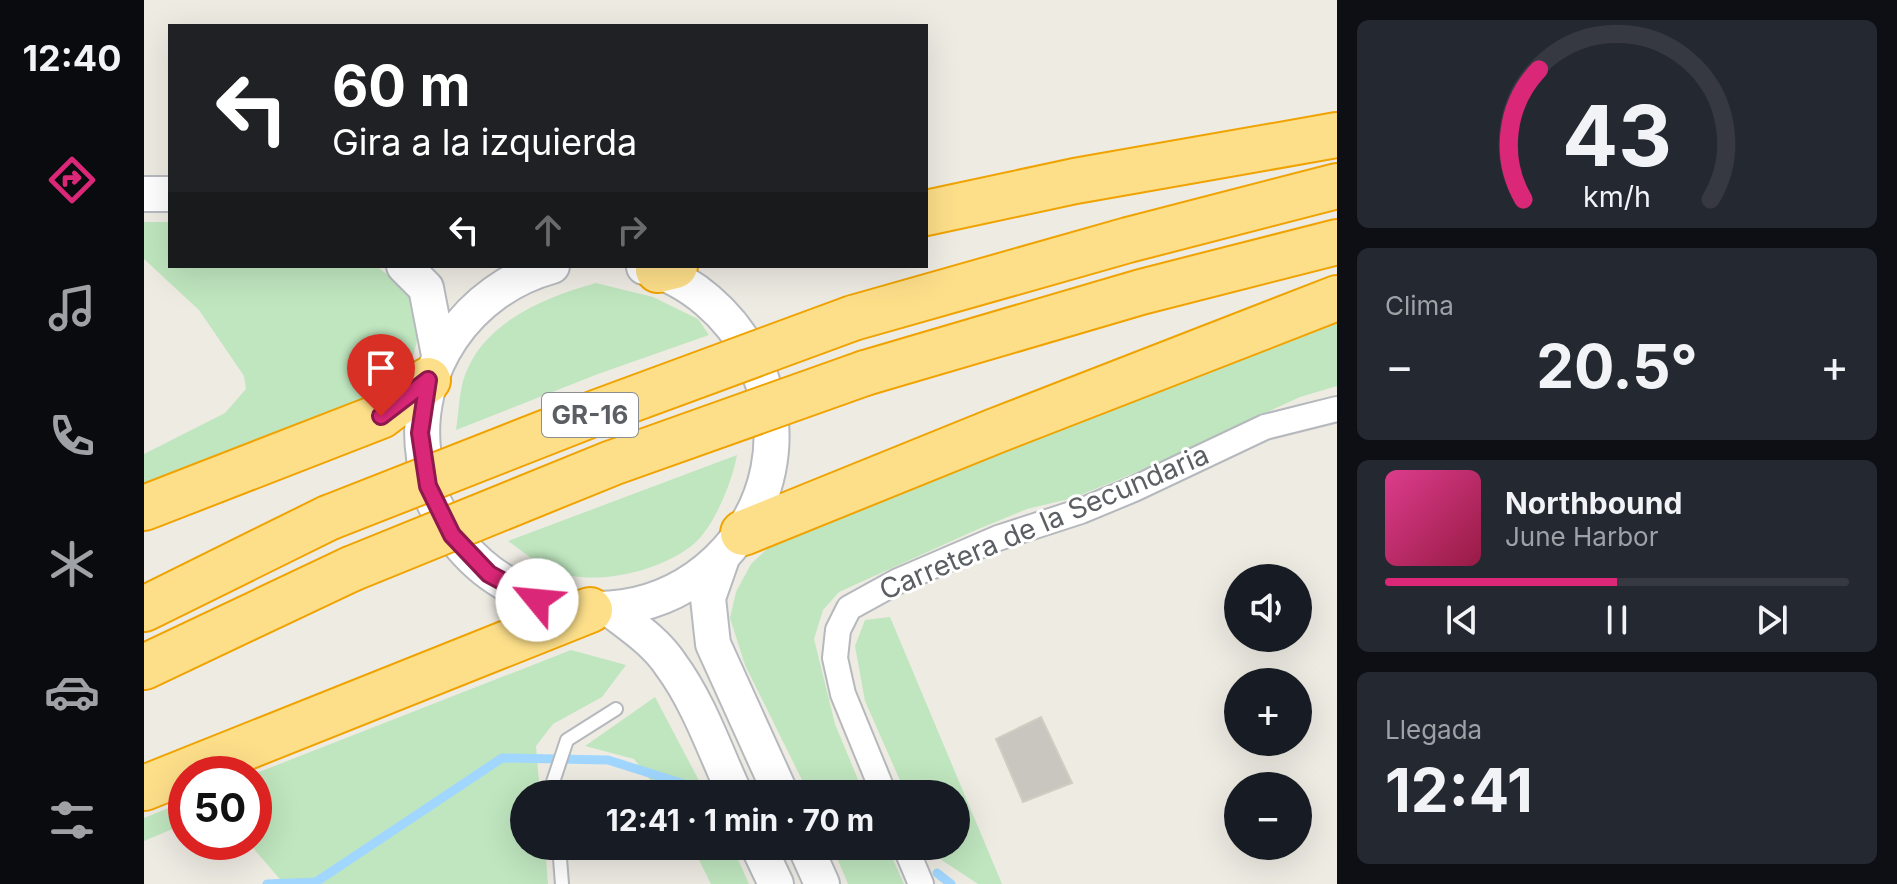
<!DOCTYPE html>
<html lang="es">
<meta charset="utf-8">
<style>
body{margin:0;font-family:Inter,sans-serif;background:#242831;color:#f1f3f6;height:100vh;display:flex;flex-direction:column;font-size:30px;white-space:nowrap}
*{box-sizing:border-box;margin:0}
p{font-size:26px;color:#9ea1a6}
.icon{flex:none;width:44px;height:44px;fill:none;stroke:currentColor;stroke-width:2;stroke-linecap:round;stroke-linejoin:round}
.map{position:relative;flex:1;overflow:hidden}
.drawer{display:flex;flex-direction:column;gap:20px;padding:20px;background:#0d0f14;width:560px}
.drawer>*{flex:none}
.hud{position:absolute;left:24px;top:24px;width:760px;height:244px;border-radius:0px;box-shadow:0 8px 32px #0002;background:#202124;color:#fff;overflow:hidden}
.controls{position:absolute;left:1080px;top:564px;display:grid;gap:16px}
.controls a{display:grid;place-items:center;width:88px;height:88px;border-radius:50%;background:#171b24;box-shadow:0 8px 32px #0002;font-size:40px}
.speed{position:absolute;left:24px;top:756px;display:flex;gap:16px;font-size:40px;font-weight:700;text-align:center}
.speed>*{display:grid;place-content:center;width:104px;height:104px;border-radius:50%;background:#171b24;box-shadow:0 8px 32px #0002;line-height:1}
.speed .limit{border:12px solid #d22;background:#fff;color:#111}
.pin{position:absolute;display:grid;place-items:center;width:68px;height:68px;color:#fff;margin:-82px -34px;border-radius:50% 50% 50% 0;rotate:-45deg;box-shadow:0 0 8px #0007}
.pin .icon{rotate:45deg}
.me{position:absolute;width:88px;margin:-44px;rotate:298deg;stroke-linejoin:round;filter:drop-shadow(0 0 6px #0008)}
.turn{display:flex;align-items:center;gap:28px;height:168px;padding:0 32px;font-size:36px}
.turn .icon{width:104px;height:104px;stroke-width:2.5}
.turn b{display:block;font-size:56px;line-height:68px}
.lanes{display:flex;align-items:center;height:76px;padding:0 32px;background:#0003;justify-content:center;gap:40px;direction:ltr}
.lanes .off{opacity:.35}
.big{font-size:60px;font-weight:700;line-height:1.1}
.drawer .widget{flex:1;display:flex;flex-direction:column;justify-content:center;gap:12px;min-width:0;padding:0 28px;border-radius:12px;background:#242831}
.drawer .dial{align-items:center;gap:0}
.dial svg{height:208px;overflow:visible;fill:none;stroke:#363941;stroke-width:7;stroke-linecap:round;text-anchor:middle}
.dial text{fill:#f1f3f6;stroke:none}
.song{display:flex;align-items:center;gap:24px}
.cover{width:96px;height:96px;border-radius:12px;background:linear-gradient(135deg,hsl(330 70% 55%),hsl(340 70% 35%))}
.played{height:8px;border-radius:4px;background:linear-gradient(90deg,#db2777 50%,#363941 50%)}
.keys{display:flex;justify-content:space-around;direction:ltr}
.heat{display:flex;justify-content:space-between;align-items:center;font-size:44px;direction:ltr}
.trip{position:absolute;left:366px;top:780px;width:460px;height:80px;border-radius:40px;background:#171b24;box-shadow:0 8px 32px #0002;font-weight:700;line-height:80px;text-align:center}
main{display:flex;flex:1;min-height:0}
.tab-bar{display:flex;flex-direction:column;width:144px;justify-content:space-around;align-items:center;background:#090b0e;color:#9ea1a6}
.tab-bar .icon{width:56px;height:56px}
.tab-bar .on{color:#db2777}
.tab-bar b{font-size:36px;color:#f1f3f6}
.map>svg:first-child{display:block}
.green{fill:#bfe6bf}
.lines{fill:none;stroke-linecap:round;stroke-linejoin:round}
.stream{stroke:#a1d7ff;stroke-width:9}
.building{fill:#c9c6c0;stroke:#d2cdc1;stroke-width:2}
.lane-casing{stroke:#b5b9bd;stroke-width:16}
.street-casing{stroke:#b5b9bd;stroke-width:28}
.secondary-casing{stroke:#b6babf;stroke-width:38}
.highway-casing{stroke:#f0a300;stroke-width:48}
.lane{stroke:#fff;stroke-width:12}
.street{stroke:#fff;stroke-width:24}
.secondary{stroke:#fff;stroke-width:34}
.highway{stroke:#fddf8a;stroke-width:44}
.highway-bridge-casing{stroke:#f0a300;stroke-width:48;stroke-linecap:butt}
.highway-bridge{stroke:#fddf8a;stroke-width:44}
.route-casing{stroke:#8e194d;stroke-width:20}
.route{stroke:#db2777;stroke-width:14}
.labels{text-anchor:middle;stroke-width:6;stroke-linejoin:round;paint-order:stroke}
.shield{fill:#fff;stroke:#8c8f92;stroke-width:2}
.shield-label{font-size:26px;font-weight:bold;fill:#5b5f63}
.street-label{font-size:28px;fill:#5b5f63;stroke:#fff}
</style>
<main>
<nav class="tab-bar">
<b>12:40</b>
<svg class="icon on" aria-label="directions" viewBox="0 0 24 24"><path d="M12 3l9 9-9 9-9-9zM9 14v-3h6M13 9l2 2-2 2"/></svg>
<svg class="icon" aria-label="music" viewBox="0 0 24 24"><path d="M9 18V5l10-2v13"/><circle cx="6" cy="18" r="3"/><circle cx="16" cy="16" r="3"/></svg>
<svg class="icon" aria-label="phone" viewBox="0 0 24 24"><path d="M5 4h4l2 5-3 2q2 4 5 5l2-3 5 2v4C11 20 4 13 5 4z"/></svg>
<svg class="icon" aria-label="climate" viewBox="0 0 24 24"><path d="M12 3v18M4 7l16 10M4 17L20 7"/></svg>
<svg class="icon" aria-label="car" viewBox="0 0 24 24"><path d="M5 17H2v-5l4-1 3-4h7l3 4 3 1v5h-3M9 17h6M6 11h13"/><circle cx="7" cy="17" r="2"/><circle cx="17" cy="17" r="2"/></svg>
<svg class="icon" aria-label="filters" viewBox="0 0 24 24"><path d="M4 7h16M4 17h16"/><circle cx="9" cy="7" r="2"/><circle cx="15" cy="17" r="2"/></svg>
</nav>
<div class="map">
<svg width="1193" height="884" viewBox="0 0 1193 884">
<rect width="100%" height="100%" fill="#eeebe3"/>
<!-- green -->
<path class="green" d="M0 222H26V266L234 267C243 275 256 283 262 293 285 325 271 358 253 388L0 489V454L81 413 102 389 100 376 55 310 0 259Z
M452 283 509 297 554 319 565 335 454 374 312 430C315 412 315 391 321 375 340 322 401 297 452 283Z
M1193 324V386L1156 397 1000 469 929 498 883 509 832 530 695 592 679 610 670 639 691 724 720 794H665L601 665 586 618 592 592 607 564 624 548 669 526 887 439Z
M593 455C588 482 569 531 546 547 511 573 446 588 405 569 391 562 377 550 364 541Z
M746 617 858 884H834L793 857 788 846H812V794H762L721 701 711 646 721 620Z
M427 650 482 665 458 697 409 724 392 746 396 794H380V846H401L404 884H140L104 842H110V774Z
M511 697 562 794H517L490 759 441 746Z
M42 801V834L31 828 0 841V818Z
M548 846H588L605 884H567Z
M688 846H743L760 884H704Z"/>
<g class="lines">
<!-- stream -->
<path class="stream" d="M738 846 741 848
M793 873 807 884
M123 884 172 882 358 758 464 760 540 784"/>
</g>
<!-- building -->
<path class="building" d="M897 717 928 783 879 802 852 739Z"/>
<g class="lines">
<defs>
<path id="lane" d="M410 794 409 782 423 740 472 709
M415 846 418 884"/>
<path id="street" d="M740 794 699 694 691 658 694 630 705 608 754 581 854 538 937 511 990 489 1121 427 1193 409
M761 846 777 884"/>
<path id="secondary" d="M0 194H26
M260 266 282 288 295 355
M408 266C324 289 267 370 280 457 281 467 281 478 284 487 298 529 329 566 367 586 519 669 685 512 608 357 587 315 546 278 500 267
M578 558 564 598 569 644 637 794
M467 610C489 627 512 642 527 665 555 703 571 751 591 794
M614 846 632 884
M661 846 678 884"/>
<path id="highway" d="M782 213 931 181 1193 135
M514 270 531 266
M709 318 984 240 1193 186
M721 373 997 292 1193 242
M0 508 237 416 284 380
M599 533 851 431 1193 298
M0 609 184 518
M0 667 207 569
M0 788 446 610"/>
</defs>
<!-- lane casing -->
<use href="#lane" class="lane-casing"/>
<!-- street casing -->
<use href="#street" class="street-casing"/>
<!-- secondary casing -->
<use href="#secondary" class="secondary-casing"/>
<!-- highway casing -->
<use href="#highway" class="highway-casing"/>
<!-- lane -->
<use href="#lane" class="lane"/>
<!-- street -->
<use href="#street" class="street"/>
<!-- secondary -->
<use href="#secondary" class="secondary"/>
<!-- highway -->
<use href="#highway" class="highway"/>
<defs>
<path id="highway-bridge" d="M184 518 454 412 709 318
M207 569 468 463 721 373"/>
</defs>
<!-- highway-bridge casing -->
<use href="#highway-bridge" class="highway-bridge-casing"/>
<!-- highway-bridge -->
<use href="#highway-bridge" class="highway-bridge"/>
</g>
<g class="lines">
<defs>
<path id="route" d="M237 416 284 380 276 433 284 486 308 535 345 574 393 600"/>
</defs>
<!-- route casing -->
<use href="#route" class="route-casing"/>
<!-- route -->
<use href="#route" class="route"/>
</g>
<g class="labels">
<!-- shield labels -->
<rect class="shield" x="398" y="393" width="96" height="44" rx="6"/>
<g class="shield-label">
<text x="446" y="424">GR-16</text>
</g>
<!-- street labels -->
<g class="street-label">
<text transform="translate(900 522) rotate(-23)" y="10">Carretera de la Secundaria</text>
</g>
</g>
</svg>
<div class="controls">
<a><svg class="icon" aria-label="sound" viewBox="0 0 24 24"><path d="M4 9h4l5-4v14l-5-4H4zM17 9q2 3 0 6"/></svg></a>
<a>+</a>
<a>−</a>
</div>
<div class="speed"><div class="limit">50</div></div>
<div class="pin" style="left:237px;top:416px;background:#d93025"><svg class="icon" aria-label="arrive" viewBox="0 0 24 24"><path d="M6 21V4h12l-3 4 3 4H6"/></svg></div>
<svg class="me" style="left:393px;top:600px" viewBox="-20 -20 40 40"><circle r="19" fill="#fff"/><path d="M0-13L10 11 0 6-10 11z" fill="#db2777"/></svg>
<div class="trip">12:41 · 1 min · 70 m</div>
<div class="hud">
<div class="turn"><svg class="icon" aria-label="left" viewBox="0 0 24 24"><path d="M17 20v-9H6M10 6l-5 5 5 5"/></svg><div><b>60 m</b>Gira a la izquierda</div></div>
<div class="lanes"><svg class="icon" aria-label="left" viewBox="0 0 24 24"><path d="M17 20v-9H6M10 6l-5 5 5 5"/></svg><svg class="icon off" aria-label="ahead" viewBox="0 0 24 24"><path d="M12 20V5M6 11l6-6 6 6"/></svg><svg class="icon off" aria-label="right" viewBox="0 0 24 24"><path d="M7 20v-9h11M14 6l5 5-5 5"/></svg></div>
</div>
</div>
<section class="drawer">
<div class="widget dial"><svg viewBox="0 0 100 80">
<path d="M14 69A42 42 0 1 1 86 69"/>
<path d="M14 69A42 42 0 0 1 20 19" stroke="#db2777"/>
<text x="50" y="56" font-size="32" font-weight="700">43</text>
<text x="50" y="72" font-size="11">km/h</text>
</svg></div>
<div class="widget"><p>Clima</p>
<div class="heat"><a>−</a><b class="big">20.5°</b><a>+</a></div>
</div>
<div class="widget">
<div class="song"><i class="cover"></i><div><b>Northbound</b><p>June Harbor</p></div></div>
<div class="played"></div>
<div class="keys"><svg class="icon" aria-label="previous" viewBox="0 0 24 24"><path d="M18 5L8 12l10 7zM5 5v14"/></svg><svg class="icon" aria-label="pause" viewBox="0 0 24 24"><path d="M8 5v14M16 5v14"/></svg><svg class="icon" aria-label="next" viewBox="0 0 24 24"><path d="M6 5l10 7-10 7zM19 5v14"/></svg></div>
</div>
<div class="widget"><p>Llegada</p><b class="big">12:41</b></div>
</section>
</main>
